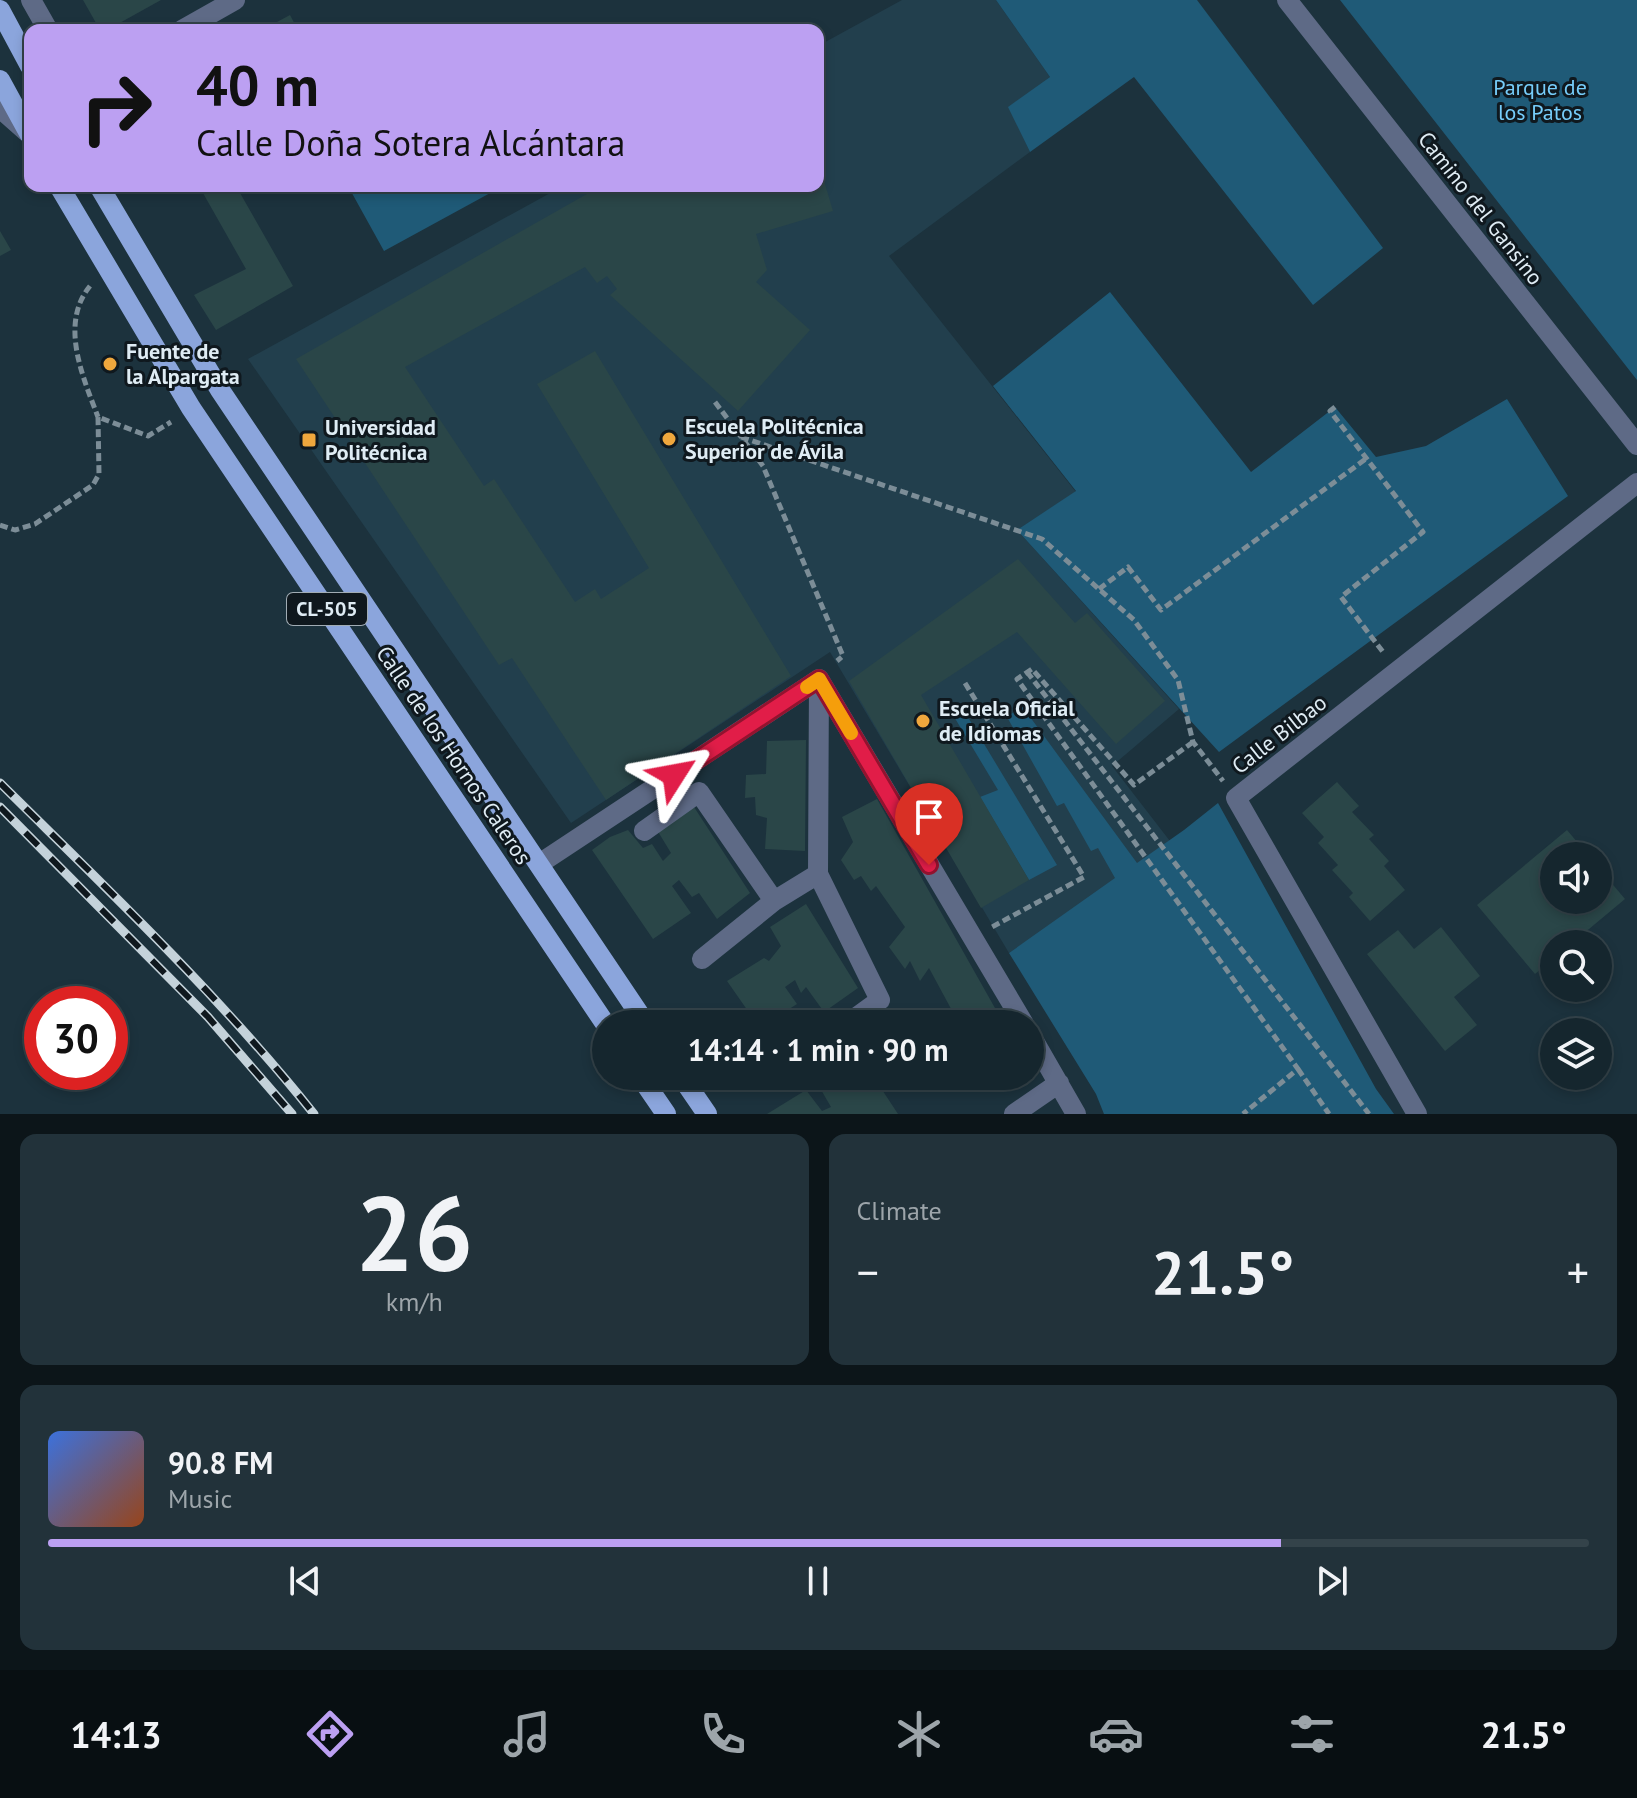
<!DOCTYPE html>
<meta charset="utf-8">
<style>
body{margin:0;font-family:"PT Sans",sans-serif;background:#22323a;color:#f1f3f6;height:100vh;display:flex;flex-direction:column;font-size:30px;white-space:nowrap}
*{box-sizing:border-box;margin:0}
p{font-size:26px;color:#9da5aa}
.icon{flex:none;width:44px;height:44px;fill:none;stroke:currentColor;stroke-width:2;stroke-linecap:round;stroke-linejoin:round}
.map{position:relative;height:1114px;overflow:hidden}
.side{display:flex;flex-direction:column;gap:20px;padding:20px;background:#0c1519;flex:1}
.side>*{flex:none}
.top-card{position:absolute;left:24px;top:24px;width:800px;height:168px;border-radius:16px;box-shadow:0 4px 12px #0003,0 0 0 2px #34434a;background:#bca0f2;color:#111;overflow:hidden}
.controls{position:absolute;left:1540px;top:842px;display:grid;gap:16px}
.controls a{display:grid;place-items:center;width:72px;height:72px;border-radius:50%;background:#15262e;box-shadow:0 4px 12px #0003,0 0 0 2px #34434a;font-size:40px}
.speed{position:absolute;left:24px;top:986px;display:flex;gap:16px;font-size:40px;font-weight:700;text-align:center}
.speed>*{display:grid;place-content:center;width:104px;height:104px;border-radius:50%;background:#15262e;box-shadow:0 4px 12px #0003,0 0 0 2px #34434a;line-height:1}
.speed .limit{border:12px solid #d22;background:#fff;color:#111}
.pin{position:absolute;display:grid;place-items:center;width:68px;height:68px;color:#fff;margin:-82px -34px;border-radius:50% 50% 50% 0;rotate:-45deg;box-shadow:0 0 8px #0007}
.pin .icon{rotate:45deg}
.me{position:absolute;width:88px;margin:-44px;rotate:56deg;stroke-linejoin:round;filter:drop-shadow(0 0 6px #0008)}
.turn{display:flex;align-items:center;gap:28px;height:168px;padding:0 40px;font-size:36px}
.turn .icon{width:104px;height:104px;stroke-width:2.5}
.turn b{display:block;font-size:56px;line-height:68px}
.big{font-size:60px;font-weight:600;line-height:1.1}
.side .widget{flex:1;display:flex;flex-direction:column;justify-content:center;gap:12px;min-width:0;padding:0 28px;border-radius:16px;background:#22323a}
.side .dial{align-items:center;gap:0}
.dial b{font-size:104px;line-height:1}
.song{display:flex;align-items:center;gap:24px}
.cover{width:96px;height:96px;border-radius:12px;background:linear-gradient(135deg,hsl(220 70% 55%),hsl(20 70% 35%))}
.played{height:8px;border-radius:4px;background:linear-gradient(90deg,#bca0f2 80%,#34434a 80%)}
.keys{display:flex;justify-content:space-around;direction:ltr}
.heat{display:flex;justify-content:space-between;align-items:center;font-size:44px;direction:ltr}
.side .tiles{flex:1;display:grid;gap:20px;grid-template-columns:1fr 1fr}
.widget:last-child{grid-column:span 2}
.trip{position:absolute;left:592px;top:1010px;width:452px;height:80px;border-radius:40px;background:#15262e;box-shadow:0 4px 12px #0003,0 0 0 2px #34434a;font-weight:600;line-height:80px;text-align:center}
.menu{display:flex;height:128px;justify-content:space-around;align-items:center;background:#080f12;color:#9da5aa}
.menu .icon{width:56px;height:56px}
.menu .on{color:#bca0f2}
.menu b{font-size:36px;color:#f1f3f6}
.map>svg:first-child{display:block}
.built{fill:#223f4d}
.green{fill:#1f5a77}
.building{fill:#2a4648}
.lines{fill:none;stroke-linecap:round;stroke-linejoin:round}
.path{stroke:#7c8d97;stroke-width:5;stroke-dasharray:8 4;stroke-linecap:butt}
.minor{stroke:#5e6a86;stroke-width:20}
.major{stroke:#8ba5dc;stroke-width:20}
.rail-casing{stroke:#c4d2da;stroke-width:9}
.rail{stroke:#0f181e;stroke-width:6;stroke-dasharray:18;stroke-linecap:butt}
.route-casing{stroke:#92132f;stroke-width:20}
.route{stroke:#e11d48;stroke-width:14}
.slow{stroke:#f59e0b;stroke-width:14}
.poi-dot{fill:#efa73d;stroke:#0f181e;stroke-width:3}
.labels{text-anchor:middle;stroke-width:6;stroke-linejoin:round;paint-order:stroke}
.shield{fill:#0f181e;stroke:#a1acb4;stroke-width:2}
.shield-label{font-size:20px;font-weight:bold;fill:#dfecf4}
.park-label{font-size:22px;fill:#76cdfa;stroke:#0f181e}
.street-label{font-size:22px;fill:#dfecf4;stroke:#0f181e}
.poi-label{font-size:22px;font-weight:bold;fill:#dfecf4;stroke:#0f181e;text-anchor:start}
</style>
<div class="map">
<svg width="1637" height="1114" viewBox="0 0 1637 1114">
<rect width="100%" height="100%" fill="#1c323d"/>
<!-- built -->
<path class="built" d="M902 0H996L1050 77 1009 107 1030 152 889 256 1076 492 1017 530 1179 709 1112 766 1173 845 1009 953 830 652 571 823 248 359 563 186H818V46Z"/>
<!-- green -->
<path class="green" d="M996 0H1197L1383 248 1313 305 1134 77 1030 152 1008 107 1050 77Z
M1340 0H1637V380Z
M348 186H503L384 251Z
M1110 292 1251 472 1335 407 1376 457 1426 446 1507 399 1568 496 1219 752 1017 530 1076 491 993 386Z
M1022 706 1137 863 1184 830 1218 803 1376 1089 1394 1114H1104L1096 1094 1009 953 1115 878 1098 848 1091 851 1064 803 1057 806 1007 717Z
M963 709 1057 865 1029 880 980 797 998 790 953 715Z"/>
<!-- building -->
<path class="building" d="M83 0H161L107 30H100Z
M290 15 298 30H262Z
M819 164 833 211 756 234 767 270 756 282 810 330 738 411 610 295 617 289 607 276 597 283 585 267 405 367 484 486 494 479 575 602 595 589 601 599 649 568 537 384 595 351 791 676 606 800 512 658 499 665 296 359 601 186H818Z
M199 186H236L293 286 216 330 194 295 246 269Z
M0 231 11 250 0 256Z
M1018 559 1075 623 1087 613 1165 701 1116 744 1017 632 921 695 1029 880 981 908 849 681Z
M806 740 805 851 765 849 767 818 756 815 755 797 745 798 746 775 766 774 767 741Z
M1337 782 1359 806 1352 812 1374 835 1369 839 1389 861 1384 866 1405 890 1370 921 1349 897 1353 893 1332 870 1338 865 1318 843 1324 837 1302 813Z
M877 799 1004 1024H950L956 1018 929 968 920 981 910 961 905 969 889 947 905 927 876 886 871 891 861 876 854 880 841 860 853 842 842 817Z
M694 807 750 893 717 919 699 893 692 897 679 880 672 886 691 913 653 939 592 850 610 837 628 830 643 848 652 844 663 861 671 853 657 830Z
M1567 830 1589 856H1554V900H1598V867L1625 899 1571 944H1554V958L1535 974 1477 905Z
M806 904 858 988 824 1012 806 987 801 993 795 980 785 987 797 1004 766 1024H757L727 981 764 958 769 961 781 946 770 927Z
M1441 927 1480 976 1454 997 1477 1025 1445 1051 1367 954 1398 930 1414 949Z
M824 1076H873L898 1114H767L806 1090 822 1111 831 1107 820 1088 829 1084Z
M987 1076H1013L995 1087Z"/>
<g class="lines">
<!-- path -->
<path class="path" d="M90 286C59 324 83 377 98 417
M715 402 763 466 843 656 837 661
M1335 407 1330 411 1423 532 1341 597 1383 652
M741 437 1042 539 1134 620 1178 680 1193 742 1223 781
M0 525 15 530 35 524 93 485 99 474 98 417 148 436 171 422
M1099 589 1128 567 1161 610 1367 458
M1027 672 1369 1114
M965 683 1084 877 992 927
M1193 742 1134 785 1032 669 1017 679 1298 1069 1243 1114
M1298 1069 1329 1114"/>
<!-- minor -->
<path class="minor" d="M31 0 48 30
M1287 0 1637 445
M182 30 235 0
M0 108 27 132
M644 831 699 792 774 901
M539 864 819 679 1024 1024
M818 874 880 1000 847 1024
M702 959 774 901 818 874 819 679
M1030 1034 1076 1114
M1014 1114 1059 1083
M1417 1114 1236 798 1637 483"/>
<!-- major -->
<path class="major" d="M0 10 30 66
M0 80 30 135
M59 186 191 408 606 1025
M99 186 220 390 646 1024
M640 1076 666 1114
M681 1076 707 1114"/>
<defs>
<path id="rail" d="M0 783C108 890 219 995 314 1114
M0 807 208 1017 292 1114"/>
</defs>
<!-- rail casing -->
<use href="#rail" class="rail-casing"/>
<!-- rail -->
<use href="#rail" class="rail"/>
</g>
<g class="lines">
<defs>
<path id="route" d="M674 775 819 679 929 865"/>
</defs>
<!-- route casing -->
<use href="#route" class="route-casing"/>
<!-- route -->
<use href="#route" class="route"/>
<!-- slow -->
<path class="slow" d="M807 687 819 679 851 733"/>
</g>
<!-- markers -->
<g class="poi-dot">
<circle cx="110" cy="364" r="8"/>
<circle cx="669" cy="439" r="8"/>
<rect x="301" y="432" width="16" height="16" rx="4"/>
<circle cx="923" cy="721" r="8"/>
</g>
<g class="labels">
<!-- shield labels -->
<rect class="shield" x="287" y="593" width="80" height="32" rx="6"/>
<g class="shield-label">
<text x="327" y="616">CL-505</text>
</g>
<!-- park labels -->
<g class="park-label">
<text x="1540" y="95">Parque de<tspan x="1540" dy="25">los Patos</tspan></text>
</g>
<!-- street labels -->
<g class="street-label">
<text transform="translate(1481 208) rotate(52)" y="8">Camino del Gansino</text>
<text transform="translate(1279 734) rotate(-38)" y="8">Calle Bilbao</text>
<text transform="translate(454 755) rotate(56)" y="8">Calle de los Hornos Caleros</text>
</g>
<!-- poi labels -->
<g class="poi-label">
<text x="126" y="359">Fuente de<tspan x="126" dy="25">la Alpargata</tspan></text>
<text x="685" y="434">Escuela Politécnica<tspan x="685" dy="25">Superior de Ávila</tspan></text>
<text x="325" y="435">Universidad<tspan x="325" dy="25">Politécnica</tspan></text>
<text x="939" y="716">Escuela Oficial<tspan x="939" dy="25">de Idiomas</tspan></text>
</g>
</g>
</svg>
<div class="controls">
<a><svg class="icon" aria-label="sound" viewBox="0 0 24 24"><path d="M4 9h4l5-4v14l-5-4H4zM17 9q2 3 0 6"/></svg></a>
<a><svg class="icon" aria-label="search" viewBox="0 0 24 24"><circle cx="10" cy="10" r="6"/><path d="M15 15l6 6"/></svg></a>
<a><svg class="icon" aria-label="layers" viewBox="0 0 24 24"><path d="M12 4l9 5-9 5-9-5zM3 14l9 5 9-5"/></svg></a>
</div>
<div class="speed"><div class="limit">30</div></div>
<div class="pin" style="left:929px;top:865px;background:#d93025"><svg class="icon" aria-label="arrive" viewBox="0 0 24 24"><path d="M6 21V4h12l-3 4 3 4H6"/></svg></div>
<svg class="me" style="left:674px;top:775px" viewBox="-20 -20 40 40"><path d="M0-17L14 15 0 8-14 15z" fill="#e11d48" stroke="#fff" stroke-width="4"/></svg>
<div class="trip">14:14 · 1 min · 90 m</div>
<div class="top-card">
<div class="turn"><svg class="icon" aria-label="right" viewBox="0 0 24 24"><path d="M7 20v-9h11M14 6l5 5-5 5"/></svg><div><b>40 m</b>Calle Doña Sotera Alcántara</div></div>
</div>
</div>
<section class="side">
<div class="tiles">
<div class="widget dial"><b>26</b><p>km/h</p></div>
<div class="widget"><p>Climate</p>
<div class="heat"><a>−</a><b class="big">21.5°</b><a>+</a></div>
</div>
<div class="widget">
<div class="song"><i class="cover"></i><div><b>90.8 FM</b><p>Music</p></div></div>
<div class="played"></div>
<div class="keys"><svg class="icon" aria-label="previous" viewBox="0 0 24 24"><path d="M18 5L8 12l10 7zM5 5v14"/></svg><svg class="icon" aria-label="pause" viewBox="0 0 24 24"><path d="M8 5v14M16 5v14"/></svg><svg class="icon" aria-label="next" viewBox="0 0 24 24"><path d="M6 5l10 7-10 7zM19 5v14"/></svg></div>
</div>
</div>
</section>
<nav class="menu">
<b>14:13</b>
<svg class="icon on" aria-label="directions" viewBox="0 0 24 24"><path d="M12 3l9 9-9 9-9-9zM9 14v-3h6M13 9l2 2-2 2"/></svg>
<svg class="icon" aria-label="music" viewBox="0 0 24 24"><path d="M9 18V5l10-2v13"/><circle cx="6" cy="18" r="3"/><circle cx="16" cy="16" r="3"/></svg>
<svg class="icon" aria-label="phone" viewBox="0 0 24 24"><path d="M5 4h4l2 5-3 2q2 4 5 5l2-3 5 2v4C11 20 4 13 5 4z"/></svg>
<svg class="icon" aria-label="climate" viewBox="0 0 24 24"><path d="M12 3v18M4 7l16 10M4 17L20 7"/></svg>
<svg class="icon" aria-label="car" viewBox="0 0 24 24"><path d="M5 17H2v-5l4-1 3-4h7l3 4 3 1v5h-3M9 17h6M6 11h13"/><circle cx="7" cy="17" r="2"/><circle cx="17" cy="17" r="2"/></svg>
<svg class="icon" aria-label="filters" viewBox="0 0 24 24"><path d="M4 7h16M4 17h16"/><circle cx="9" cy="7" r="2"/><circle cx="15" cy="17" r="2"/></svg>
<b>21.5°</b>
</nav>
